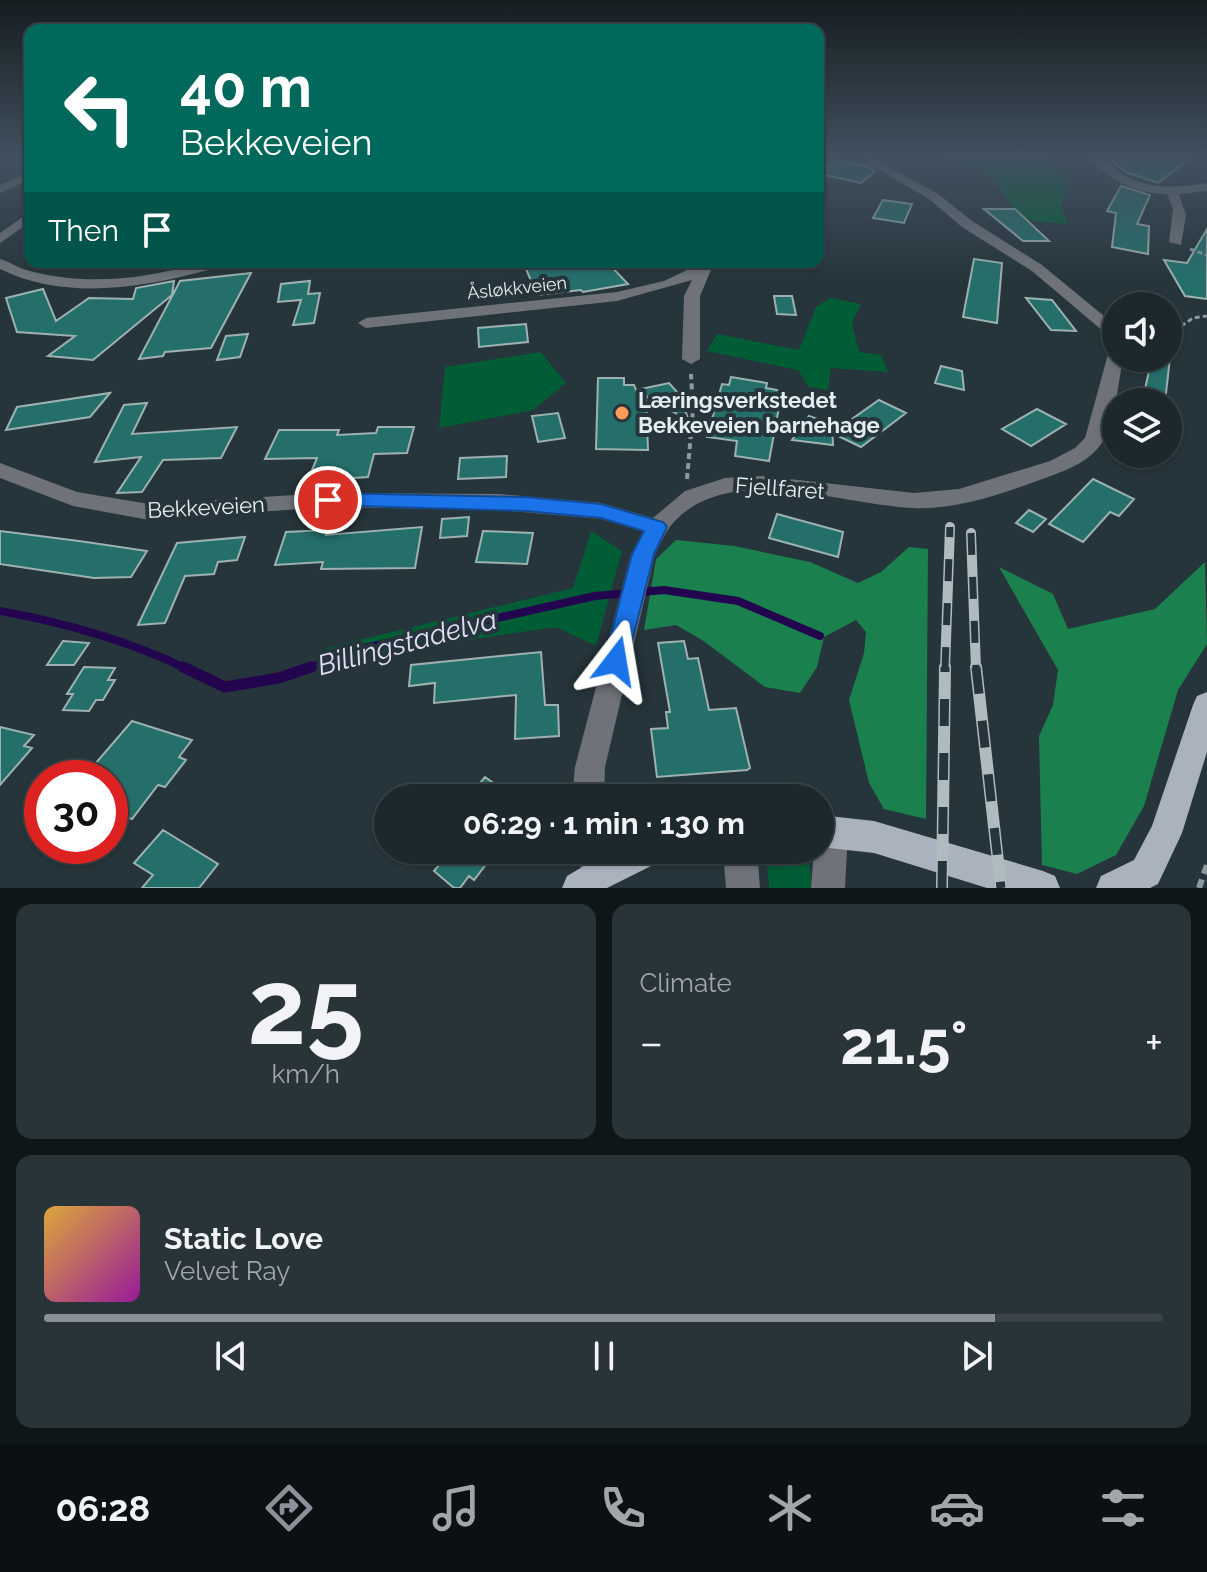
<!DOCTYPE html>
<meta charset="utf-8">
<style>
body{margin:0;font-family:Raleway,sans-serif;background:#293438;color:#f1f3f6;height:100vh;display:flex;flex-direction:column;font-size:30px;white-space:nowrap}
*{box-sizing:border-box;margin:0}
p{font-size:26px;color:#a0a6a9}
.icon{flex:none;width:44px;height:44px;fill:none;stroke:currentColor;stroke-width:2;stroke-linecap:round;stroke-linejoin:round}
.map{position:relative;height:888px;overflow:hidden}
.panel{display:flex;flex-direction:column;gap:16px;padding:16px;background:#0f1618;flex:1}
.panel>*{flex:none}
.hud{position:absolute;left:24px;top:24px;width:800px;height:244px;border-radius:16px;box-shadow:0 2px 6px #0004,0 0 0 2px #3a4448;background:#00695c;color:#fff;overflow:hidden}
.controls{position:absolute;left:1102px;top:292px;display:grid;gap:16px}
.controls a{display:grid;place-items:center;width:80px;height:80px;border-radius:50%;background:#1c282c;box-shadow:0 2px 6px #0004,0 0 0 2px #3a4448;font-size:40px}
.speed{position:absolute;left:24px;top:760px;display:flex;gap:16px;font-size:40px;font-weight:700;text-align:center}
.speed>*{display:grid;place-content:center;width:104px;height:104px;border-radius:50%;background:#1c282c;box-shadow:0 2px 6px #0004,0 0 0 2px #3a4448;line-height:1}
.speed .limit{border:12px solid #d22;background:#fff;color:#111}
.pin{position:absolute;display:grid;place-items:center;width:68px;height:68px;color:#fff;margin:-34px;border:4px solid #fff;border-radius:50%;box-shadow:0 2px 8px #0007}
.me{position:absolute;width:88px;margin:-44px;rotate:14deg;stroke-linejoin:round;filter:drop-shadow(0 0 6px #0008)}
.turn{display:flex;align-items:center;gap:28px;height:168px;padding:0 24px;font-size:36px}
.turn .icon{width:104px;height:104px;stroke-width:2.5}
.turn b{display:block;font-size:56px;line-height:68px}
.then{display:flex;align-items:center;height:76px;padding:0 24px;background:#0003;gap:16px;font-size:30px}
.big{font-size:60px;font-weight:700;line-height:1.1}
.panel .widget{flex:1;display:flex;flex-direction:column;justify-content:center;gap:12px;min-width:0;padding:0 28px;border-radius:16px;background:#293438}
.panel .dial{align-items:center;gap:0}
.dial b{font-size:104px;line-height:1}
.song{display:flex;align-items:center;gap:24px}
.cover{width:96px;height:96px;border-radius:12px;background:linear-gradient(135deg,hsl(40 70% 55%),hsl(300 70% 35%))}
.played{height:8px;border-radius:4px;background:linear-gradient(90deg,#8c9099 85%,#3a4448 85%)}
.keys{display:flex;justify-content:space-around;direction:ltr}
.heat{display:flex;justify-content:space-between;align-items:center;font-size:44px;direction:ltr}
.panel .tiles{flex:1;display:grid;gap:16px;grid-template-columns:1fr 1fr}
.widget:last-child{grid-column:span 2}
.trip{position:absolute;left:374px;top:784px;width:460px;height:80px;border-radius:40px;background:#1c282c;box-shadow:0 2px 6px #0004,0 0 0 2px #3a4448;font-weight:700;line-height:80px;text-align:center}
.tabs{display:flex;height:128px;justify-content:space-around;align-items:center;background:#0b1012;color:#a0a6a9}
.tabs .icon{width:56px;height:56px}
.tabs .selected{color:#8c9099}
.tabs b{font-size:36px;color:#f1f3f6}
.map>svg:first-child{display:block}
.green{fill:#005d35}
.forest{fill:#19804e}
.lines{fill:none;stroke-linecap:round;stroke-linejoin:round}
.stream-far1{stroke:#23044e;stroke-width:8}
.stream{stroke:#23044e;stroke-width:11}
.building{fill:#256f6b;stroke:#9db2b0;stroke-width:2}
.path-far3{stroke:#8c999e;stroke-width:2;stroke-dasharray:4 2;stroke-linecap:butt}
.path-far2{stroke:#8c999e;stroke-width:3;stroke-dasharray:5 3;stroke-linecap:butt}
.path-far1{stroke:#8c999e;stroke-width:4;stroke-dasharray:6 4;stroke-linecap:butt}
.path{stroke:#8c999e;stroke-width:6;stroke-dasharray:9 6;stroke-linecap:butt}
.minor{fill:#6f7379;fill-rule:evenodd}
.major{fill:#aab2be;fill-rule:evenodd}
.rail-far1-casing{stroke:#b0bbc0;stroke-width:10}
.rail-casing{stroke:#b0bbc0;stroke-width:12}
.rail-far1{stroke:#26353b;stroke-width:7;stroke-dasharray:22;stroke-linecap:butt}
.rail{stroke:#26353b;stroke-width:9;stroke-dasharray:27;stroke-linecap:butt}
.route{fill:#1a73e8;stroke:#114b97;stroke-width:2}
.poi-dot{fill:#fe9b58;stroke:#26353b;stroke-width:3}
.labels{text-anchor:middle;stroke-width:8;stroke-linejoin:round;paint-order:stroke}
.far-street-label{font-size:18px;fill:#e4eef2;stroke:#26353b}
.poi-label{font-size:22px;font-weight:bold;fill:#e4eef2;stroke:#26353b;text-anchor:start}
.street-label{font-size:22px;fill:#e4eef2;stroke:#26353b}
.near-water-label{font-size:28px;font-style:italic;fill:#e1def4;stroke:#26353b}
</style>
<div class="map">
<svg width="1207" height="888" viewBox="0 0 1207 888">
<rect width="100%" height="100%" fill="#26353b"/>
<!-- green -->
<path class="green" d="M935 157H1048L1067 183 1061 208 1068 224 1022 220 984 166Z
M830 298 861 304 852 323 859 352 881 355 888 372 831 368 828 390 809 387 798 370 707 351 717 334 799 350 816 307Z
M541 352 566 383 533 410 439 428 445 367Z
M591 531 622 551 596 646 556 627 448 643 320 675 326 648 573 588Z
M809 864 813 888H769L767 865Z"/>
<!-- forest -->
<path class="forest" d="M676 540 734 546 810 562 858 583 881 572 909 547 928 549 926 819 884 809 869 783 849 700 864 653 866 632 856 620 824 637 817 667 800 693 765 687 702 640 676 625 644 630 656 559Z
M1205 562 1207 644 1178 690 1144 806 1116 855 1077 874 1042 865 1039 736 1053 705 1058 670 999 567 1053 594 1068 629 1155 609Z"/>
<g class="lines">
<!-- stream-far1 -->
<path class="stream-far1" d="M0 611C66 623 127 640 187 669
M306 669 365 648 595 596 664 590 738 601 820 636"/>
<!-- stream -->
<path class="stream" d="M183 667 225 687 279 678 311 667"/>
</g>
<!-- building -->
<path class="building" d="M1106 157H1192L1158 183 1128 173Z
M836 160 866 166 875 171 861 183 820 174Z
M1121 186 1150 195 1137 224 1149 226 1148 254 1112 247 1116 213 1107 211Z
M883 200 912 204 904 223 873 218Z
M984 209H1015L1049 241H1023Z
M1207 229V299L1185 296 1164 260 1187 263Z
M974 259 1002 263 997 323 963 317Z
M523 262H607L628 284 583 292 581 290 537 295Z
M251 273 211 348 165 352 163 356 139 359 180 281Z
M174 281 172 295 93 360 48 356 75 336 17 332 6 298 43 289 56 321 89 298 133 299 136 288Z
M310 281 308 294 320 293 314 323 293 325 301 300 278 302 281 284Z
M774 296H792L796 315 777 314Z
M1026 298 1052 300 1076 331 1051 330Z
M526 324 528 342 479 347 478 328Z
M248 334 240 357 217 360 226 336Z
M1152 358H1170L1165 402H1142Z
M941 366 962 371 964 390 935 383Z
M731 377 767 383 766 388 782 391 769 461 735 456 737 441 707 437 722 384 729 385Z
M598 378H624V385H634L636 390 669 383 679 394 689 421 646 396 648 450 596 449Z
M110 393 90 417 6 430 17 407Z
M879 400 906 413 861 447 832 433Z
M147 403 132 434 237 427 221 458 163 460 142 492 117 493 141 457 95 462 124 405Z
M1037 409 1066 424 1031 446 1002 429Z
M558 413 565 438 538 442 532 416Z
M809 416 832 424 833 445 792 440Z
M378 427H414L407 453 374 454 368 477 338 479 336 484 306 485 317 458 265 459 279 430H339L337 435 376 433Z
M507 456 506 477 458 479 460 458Z
M1093 479 1134 499 1119 516 1110 512 1083 542 1049 524Z
M1029 510 1046 519 1033 532 1016 523Z
M777 514 843 532 838 557 769 538Z
M469 517 467 536 440 538 442 519Z
M422 527 415 568 321 569 323 562 275 565 286 532 327 530 326 535Z
M0 531 79 541 147 551 131 577 94 578 0 564Z
M483 531 533 533 527 564 476 562Z
M245 537 237 560 218 562 214 574 185 576 165 623 138 625 177 543Z
M63 641 89 643 74 665H47Z
M684 641 688 659 698 658 709 710 736 708 750 768 747 770 657 777 651 729 668 728 666 712H670L658 643Z
M541 652 545 705H558L559 736 515 739 516 695 434 703 435 683 409 686 411 665Z
M84 667 115 668 108 680H115L103 700H96L89 711 63 710 73 694H67Z
M132 721 192 740 179 757 186 760 165 787 158 785 132 819 110 812V778H83Z
M0 727 34 735 24 746 32 748 0 785Z
M485 777 514 798H467Z
M163 830 218 864 199 888H142L153 875 134 863Z
M452 850H497L474 880 469 876 460 888H454L434 871Z"/>
<g class="lines">
<!-- path-far3 -->
<path class="path-far3" d="M1125 161 1140 157"/>
<!-- path-far2 -->
<path class="path-far2" d="M1190 249 1207 255
M1168 335 1193 318 1207 316"/>
<!-- path-far1 -->
<path class="path-far1" d="M687 479 693 410 691 374"/>
<!-- path -->
<path class="path" d="M1199 888 1207 865"/>
<!-- minor -->
<path class="minor" d="M824 157H835L818 172V163Z
M857 157H870L937 193 972 221 1042 265 1116 326V358H1123C1118 384 1116 417 1103 441 1089 464 1061 472 1037 481 998 495 955 510 913 508 841 505 729 461 673 523 666 531 660 544 655 554L605 767 604 798H572L575 767 631 554 645 532 601 519 499 510 328 507 149 520 73 506 0 478V463L77 492 149 504 328 493 499 494 601 503 653 518 685 491 725 478 762 476 914 493 959 489 1050 461 1075 448 1085 438 1110 347 1104 332 1032 271 962 227 929 199Z
M1089 157H1101C1134 189 1163 190 1207 183V191L1179 194 1186 215 1181 245 1169 242 1173 209 1167 194C1133 193 1112 181 1089 157Z
M30 172V179L0 193V185Z
M30 212V222L0 243V233Z
M0 259C8 261 15 266 23 269 63 281 106 282 147 275 174 271 199 262 227 262 218 269 204 271 192 274 131 290 58 298 0 269Z
M704 262H721L711 270 700 296V359L691 364 682 359 684 296 692 280 617 301 366 328 358 323 366 318 617 292 664 281Z
M832 815 843 820 848 831 845 888H811L814 850H820V821Z
M576 850H610L615 874 610 886H586Z
M723 850H757L760 888H726Z"/>
<!-- major -->
<path class="major" d="M1207 692V752L1182 833 1158 884 1150 888H1096L1101 876 1134 860 1152 826 1193 705 1197 696Z
M820 815 874 821 1043 871 1055 876 1060 888H987L874 853 820 847Z
M611 850H664L659 862 607 888H562L567 876Z"/>
<defs>
<path id="rail-far1" d="M971 533 976 669
M945 669 950 527"/>
<path id="rail" d="M976 667 1001 888
M942 888 945 667"/>
</defs>
<!-- rail-far1 casing -->
<use href="#rail-far1" class="rail-far1-casing"/>
<!-- rail casing -->
<use href="#rail" class="rail-casing"/>
<!-- rail-far1 -->
<use href="#rail-far1" class="rail-far1"/>
<!-- rail -->
<use href="#rail" class="rail"/>
</g>
<!-- sky -->
<linearGradient id="sky" x2="0" y2="1"><stop stop-color="#151d20"/><stop offset="0.56" stop-color="#415160"/><stop offset="1" stop-color="#415160" stop-opacity="0"/></linearGradient>
<rect width="1207" height="281" fill="url(#sky)"/>
<!-- route -->
<path class="route" d="M328 493 525 497 601 504 663 522 667 527 654 554 625 669 616 672 608 669 604 661 632 554 644 531 601 518 525 511 321 505 318 500 321 495Z"/>
<!-- markers -->
<circle class="poi-dot" cx="622" cy="413" r="8"/>
<g class="labels">
<!-- far-street labels -->
<g class="far-street-label">
<text transform="translate(517 288) rotate(-6)" y="6">Åsløkkveien</text>
</g>
<!-- poi labels -->
<g class="poi-label">
<text x="638" y="408">Læringsverkstedet<tspan x="638" dy="25">Bekkeveien barnehage</tspan></text>
</g>
<!-- street labels -->
<g class="street-label">
<text transform="translate(780 488) rotate(4)" y="8">Fjellfaret</text>
<text transform="translate(206 507) rotate(-3)" y="8">Bekkeveien</text>
</g>
<!-- near-water labels -->
<g class="near-water-label">
<text transform="translate(407 642) rotate(-15)" y="10">Billingstadelva</text>
</g>
</g>
</svg>
<div class="controls">
<a><svg class="icon" aria-label="sound" viewBox="0 0 24 24"><path d="M4 9h4l5-4v14l-5-4H4zM17 9q2 3 0 6"/></svg></a>
<a><svg class="icon" aria-label="layers" viewBox="0 0 24 24"><path d="M12 4l9 5-9 5-9-5zM3 14l9 5 9-5"/></svg></a>
</div>
<div class="speed"><div class="limit">30</div></div>
<div class="pin" style="left:328px;top:500px;background:#d93025"><svg class="icon" aria-label="arrive" viewBox="0 0 24 24"><path d="M6 21V4h12l-3 4 3 4H6"/></svg></div>
<svg class="me" style="left:616px;top:661px" viewBox="-20 -20 40 40"><path d="M0-17L14 15 0 8-14 15z" fill="#1a73e8" stroke="#fff" stroke-width="4"/></svg>
<div class="trip">06:29 · 1 min · 130 m</div>
<div class="hud">
<div class="turn"><svg class="icon" aria-label="left" viewBox="0 0 24 24"><path d="M17 20v-9H6M10 6l-5 5 5 5"/></svg><div><b>40 m</b>Bekkeveien</div></div>
<div class="then">Then<svg class="icon" aria-label="arrive" viewBox="0 0 24 24"><path d="M6 21V4h12l-3 4 3 4H6"/></svg></div>
</div>
</div>
<section class="panel">
<div class="tiles">
<div class="widget dial"><b>25</b><p>km/h</p></div>
<div class="widget"><p>Climate</p>
<div class="heat"><a>−</a><b class="big">21.5°</b><a>+</a></div>
</div>
<div class="widget">
<div class="song"><i class="cover"></i><div><b>Static Love</b><p>Velvet Ray</p></div></div>
<div class="played"></div>
<div class="keys"><svg class="icon" aria-label="previous" viewBox="0 0 24 24"><path d="M18 5L8 12l10 7zM5 5v14"/></svg><svg class="icon" aria-label="pause" viewBox="0 0 24 24"><path d="M8 5v14M16 5v14"/></svg><svg class="icon" aria-label="next" viewBox="0 0 24 24"><path d="M6 5l10 7-10 7zM19 5v14"/></svg></div>
</div>
</div>
</section>
<nav class="tabs">
<b>06:28</b>
<svg class="icon selected" aria-label="directions" viewBox="0 0 24 24"><path d="M12 3l9 9-9 9-9-9zM9 14v-3h6M13 9l2 2-2 2"/></svg>
<svg class="icon" aria-label="music" viewBox="0 0 24 24"><path d="M9 18V5l10-2v13"/><circle cx="6" cy="18" r="3"/><circle cx="16" cy="16" r="3"/></svg>
<svg class="icon" aria-label="phone" viewBox="0 0 24 24"><path d="M5 4h4l2 5-3 2q2 4 5 5l2-3 5 2v4C11 20 4 13 5 4z"/></svg>
<svg class="icon" aria-label="climate" viewBox="0 0 24 24"><path d="M12 3v18M4 7l16 10M4 17L20 7"/></svg>
<svg class="icon" aria-label="car" viewBox="0 0 24 24"><path d="M5 17H2v-5l4-1 3-4h7l3 4 3 1v5h-3M9 17h6M6 11h13"/><circle cx="7" cy="17" r="2"/><circle cx="17" cy="17" r="2"/></svg>
<svg class="icon" aria-label="filters" viewBox="0 0 24 24"><path d="M4 7h16M4 17h16"/><circle cx="9" cy="7" r="2"/><circle cx="15" cy="17" r="2"/></svg>
</nav>
